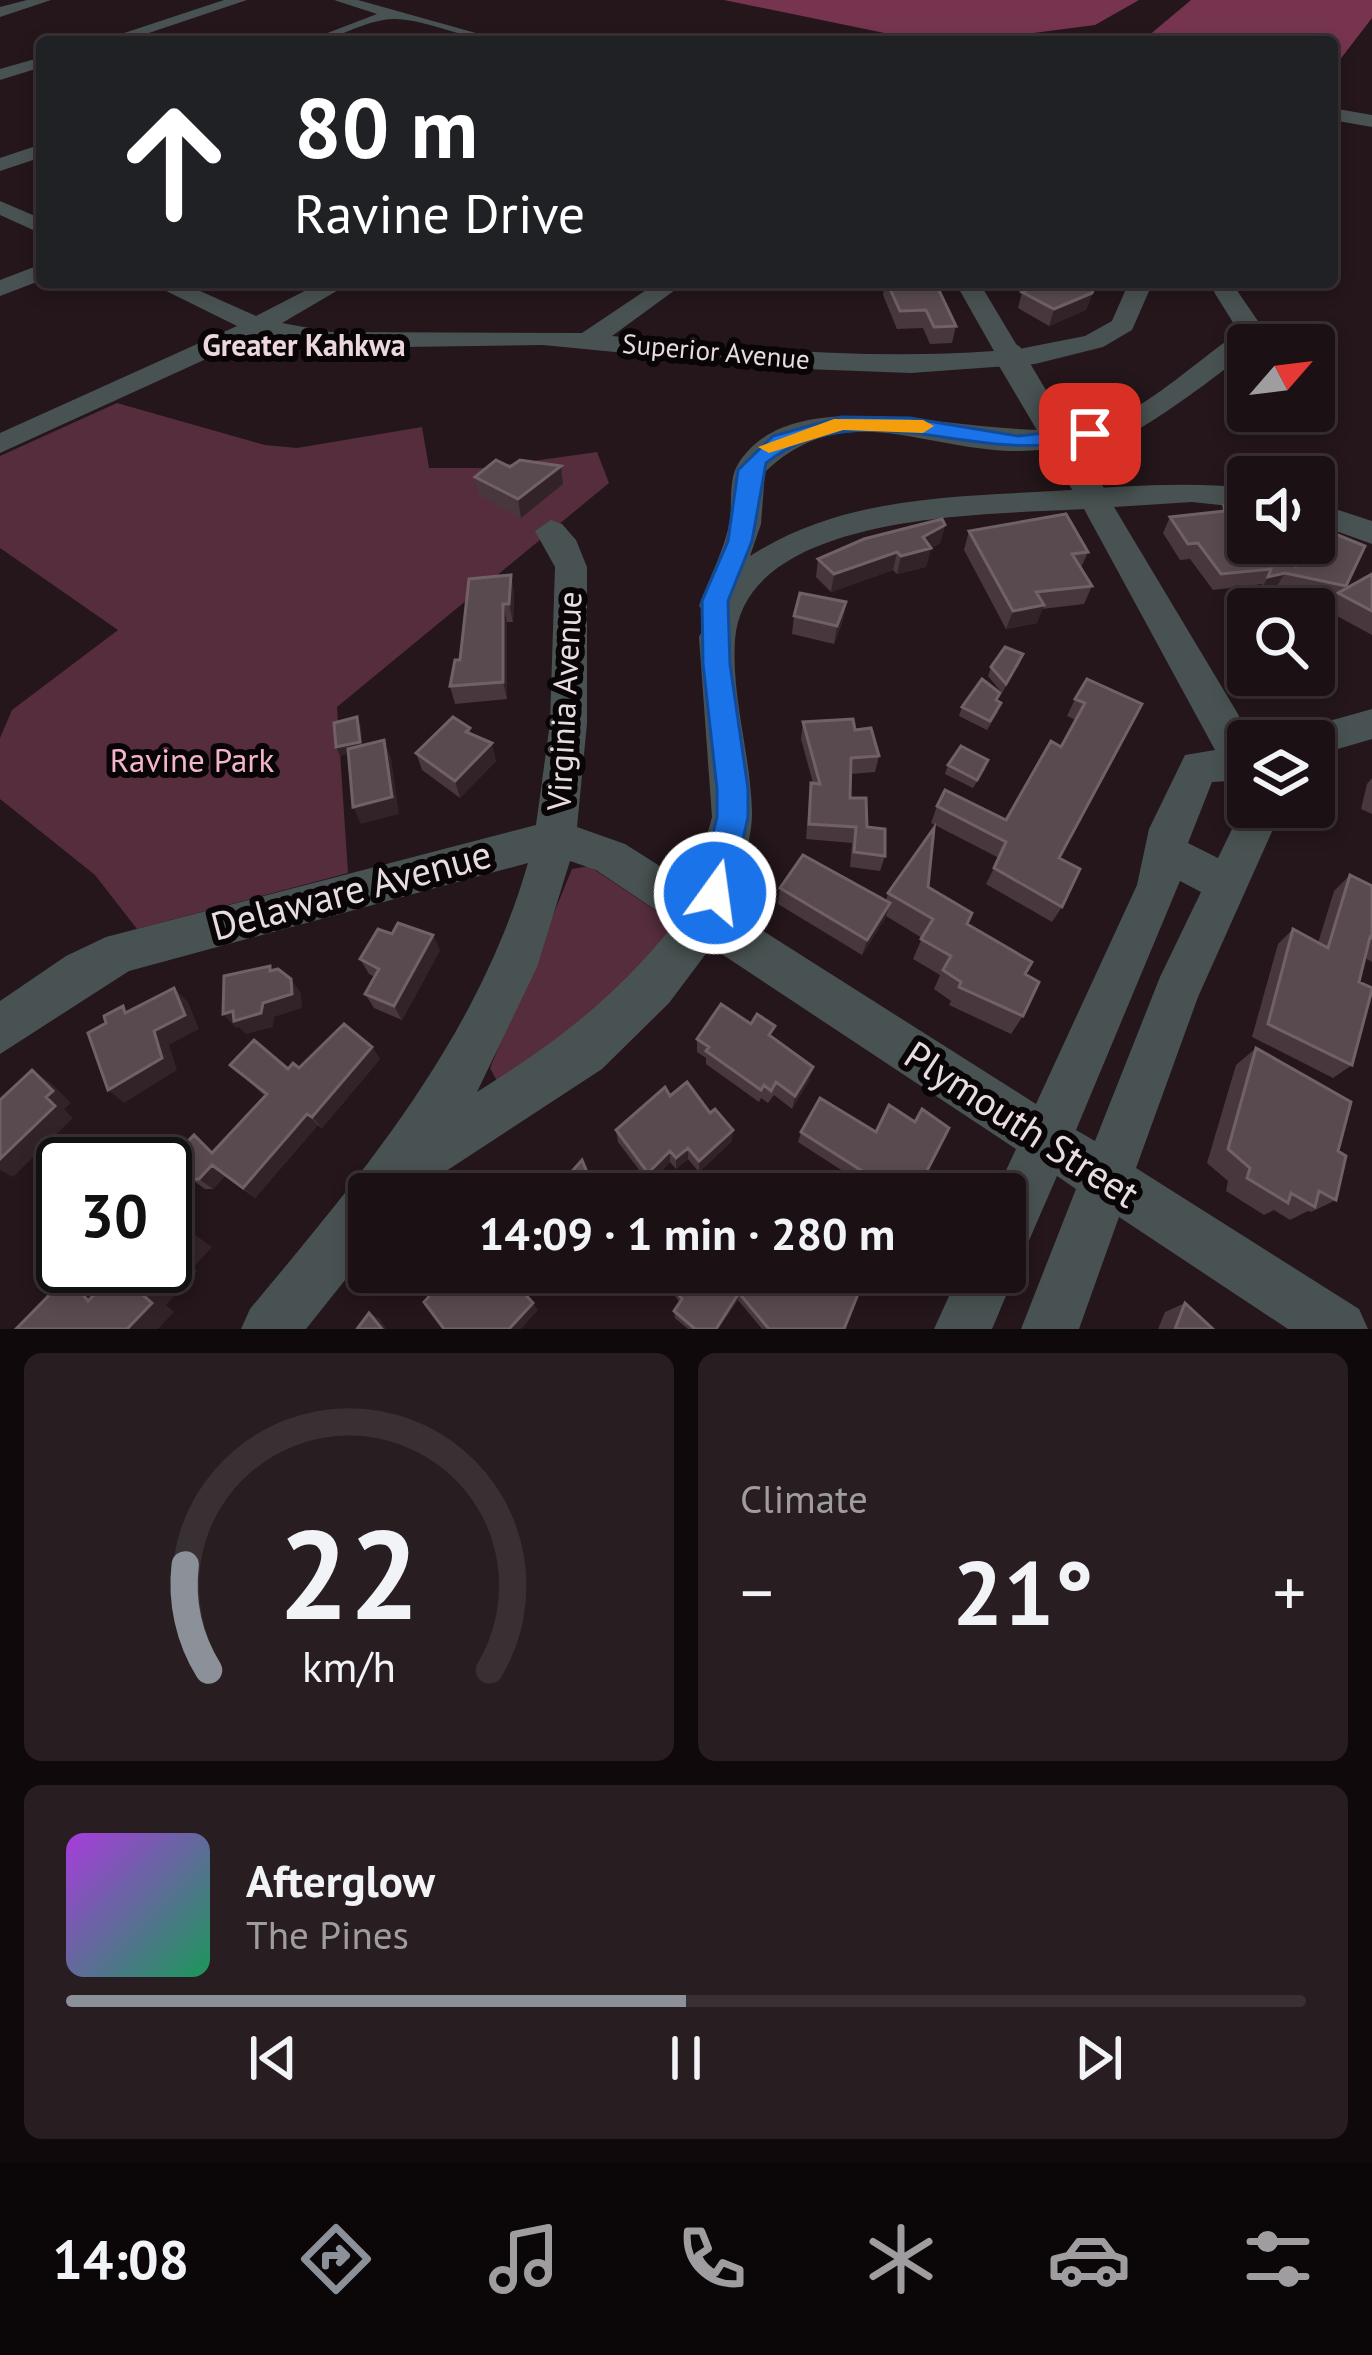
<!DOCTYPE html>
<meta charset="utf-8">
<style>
body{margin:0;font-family:"PT Sans",sans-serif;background:#281e22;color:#f1f3f6;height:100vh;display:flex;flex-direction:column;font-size:45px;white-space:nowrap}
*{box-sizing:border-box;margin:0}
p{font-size:39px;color:#a09da0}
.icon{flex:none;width:66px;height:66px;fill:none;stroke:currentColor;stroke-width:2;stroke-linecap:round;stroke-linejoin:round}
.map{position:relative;height:1329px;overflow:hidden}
.side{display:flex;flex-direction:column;gap:24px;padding:24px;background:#0f090b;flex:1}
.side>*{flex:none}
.guide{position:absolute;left:36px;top:36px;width:1302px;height:252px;border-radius:12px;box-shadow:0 6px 18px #0003,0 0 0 3px #393034;background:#202124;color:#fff;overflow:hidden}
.needle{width:78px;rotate:62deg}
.fabs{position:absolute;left:1227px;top:324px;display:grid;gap:24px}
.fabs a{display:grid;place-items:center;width:108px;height:108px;border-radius:12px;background:#1b1014;box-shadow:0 6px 18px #0003,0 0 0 3px #393034;font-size:60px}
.speed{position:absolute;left:36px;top:1137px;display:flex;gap:24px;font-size:60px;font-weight:700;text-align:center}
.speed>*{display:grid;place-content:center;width:156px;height:156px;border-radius:50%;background:#1b1014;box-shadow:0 6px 18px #0003,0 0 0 3px #393034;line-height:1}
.speed .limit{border:6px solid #111;border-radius:18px;background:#fff;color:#111}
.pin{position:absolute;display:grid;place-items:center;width:102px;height:102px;color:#fff;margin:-51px;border-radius:24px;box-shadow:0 6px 18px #0006}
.me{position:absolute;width:132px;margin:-66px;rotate:14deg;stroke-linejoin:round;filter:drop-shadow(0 0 9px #0008)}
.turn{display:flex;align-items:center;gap:42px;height:252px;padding:0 60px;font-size:54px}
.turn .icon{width:156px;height:156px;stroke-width:2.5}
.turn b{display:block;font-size:84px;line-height:102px}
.big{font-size:90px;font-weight:600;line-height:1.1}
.side .card{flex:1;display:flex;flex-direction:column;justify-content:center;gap:18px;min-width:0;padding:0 42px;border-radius:18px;background:#281e22}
.side .dial{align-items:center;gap:0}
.dial svg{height:312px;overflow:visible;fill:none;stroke:#393034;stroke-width:7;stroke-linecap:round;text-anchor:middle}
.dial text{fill:#f1f3f6;stroke:none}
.song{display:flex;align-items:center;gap:36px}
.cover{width:144px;height:144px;border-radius:18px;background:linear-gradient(135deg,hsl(280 70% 55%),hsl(150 70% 35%))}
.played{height:12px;border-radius:6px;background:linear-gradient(90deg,#8c9099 50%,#393034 50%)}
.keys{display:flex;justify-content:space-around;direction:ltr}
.heat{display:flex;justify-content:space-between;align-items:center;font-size:66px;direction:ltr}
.side .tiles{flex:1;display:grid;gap:24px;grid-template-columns:1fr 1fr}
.card:last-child{grid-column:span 2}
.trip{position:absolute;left:348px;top:1173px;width:678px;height:120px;border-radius:12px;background:#1b1014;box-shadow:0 6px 18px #0003,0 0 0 3px #393034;font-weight:600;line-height:120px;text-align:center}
.dock{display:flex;height:192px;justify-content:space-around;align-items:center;background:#0b0608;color:#a09da0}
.dock .icon{width:84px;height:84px}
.dock .active{color:#8c9099}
.dock b{font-size:54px;color:#f1f3f6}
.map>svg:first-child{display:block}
.green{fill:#562d3d}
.water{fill:#76344f}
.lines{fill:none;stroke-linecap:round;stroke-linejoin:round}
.minor{fill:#495252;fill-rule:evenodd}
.minor-bridge{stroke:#495252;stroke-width:28}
.wall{fill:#48383e}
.shaded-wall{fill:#322329}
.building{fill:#594a50;stroke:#6f6166;stroke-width:3}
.route{fill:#1a73e8;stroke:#114b97;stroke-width:3}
.slow{fill:#f59e0b}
.labels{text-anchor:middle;stroke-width:12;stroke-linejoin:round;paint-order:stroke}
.far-street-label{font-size:27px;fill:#e7dce0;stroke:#090406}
.far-neighbourhood-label{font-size:30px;font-weight:bold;fill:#ebd7dd;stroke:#090406}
.street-label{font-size:33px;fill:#e7dce0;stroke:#090406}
.park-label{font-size:33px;fill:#f3b5cb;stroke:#090406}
.near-street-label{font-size:39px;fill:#e7dce0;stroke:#090406}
</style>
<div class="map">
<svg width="1372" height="1329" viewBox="0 0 1372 1329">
<rect width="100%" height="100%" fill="#24161b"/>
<!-- green -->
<path class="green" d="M117 403 265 445 297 448 422 427 429 468H484L597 452 609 483 337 707 348 873 137 929 95 875 0 799V738L12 710 118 630 0 548V456Z
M589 866 673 922C649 994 559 1043 497 1081L490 1068 572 869Z"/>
<!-- water -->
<path class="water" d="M724 0H1139L1095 25 978 40 904 37Z
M1191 0H1372V18L1332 70V42H1141Z"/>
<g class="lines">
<!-- minor -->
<path class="minor" d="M27 0H51L0 17V7Z
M224 0H247L122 42H97Z
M334 0H358L508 42C469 42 434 21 396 19 366 18 336 42 304 42L377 14Z
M42 57V67L0 80V69Z
M1332 108 1372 115V127L1332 120Z
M42 144V157L0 171V158Z
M0 201 42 219V234L0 215Z
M42 264V280L0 296V280Z
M148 282H180L256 316 322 282H352L282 323 331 332 582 333 658 282H686L612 336C740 348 865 360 994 351L955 282H979L1019 349 1085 336 1112 321 1129 282H1153L1132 330 1103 347 1035 364 911 373 779 368 543 345 331 348 261 334 0 453V433L237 326Z
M1218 282H1242L1238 292 1260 324 1261 338C1247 355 1155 423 1129 434 1100 445 1051 450 1020 451 927 452 844 395 765 472L761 524 750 556C842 497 948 497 1054 491 1119 487 1183 481 1248 488V508L1192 502 1114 507 1238 714 1250 741 1248 792 1230 781 1212 782 1188 843 1218 858 1248 796V807H1283L1198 997 1136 1168 1359 1309 1368 1329H1288L1119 1217 1079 1329H1021L1076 1189 1057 1176 1024 1252 1010 1258 1016 1272 992 1329H934L960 1272H1005V1194H995L1016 1149 711 947 669 1003 602 1069 411 1194H369V1250L306 1329H241L250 1309C364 1172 477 1039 528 863L129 971 0 1054V1001L66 956 106 937 536 825 550 723 555 567 535 531 551 520 562 524 576 540 587 567V723L577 827 625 844 693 887 712 817 699 637 709 616 699 606C709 578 725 549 730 520 732 503 729 480 737 466 798 361 1017 461 1114 419 1156 400 1197 361 1235 335L1234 324 1214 292ZM1084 509 1215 750 1185 755 1149 829 1137 885 1036 1104 730 910C737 880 752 844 752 813 751 756 731 696 735 640 745 510 993 515 1084 509ZM570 861 596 870 675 923C616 997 557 1042 477 1092L537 967ZM1180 881 1201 892 1160 977 1095 1141 1076 1130Z
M1314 502 1372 521V544L1314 523Z
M1372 709V739L1314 756V741H1292L1297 730Z"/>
<!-- minor-bridge -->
<path class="minor-bridge" d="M1010 357 1094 499"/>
</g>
<!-- wall -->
<path class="wall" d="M885 282H935L956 326 952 343 930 344 923 328 897 329 883 295Z
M1017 282H1097L1086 310 1049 326 1018 308 1022 292Z
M561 466 563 484 521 518 479 495 475 477 510 467Z
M1224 506 1296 566 1328 531 1346 586 1343 590 1372 574V635L1326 610 1332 600 1275 589 1259 593 1262 584 1213 590 1190 559 1180 560 1163 533 1170 517 1221 512Z
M945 525 940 543 931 548 926 567 897 574 893 570 831 592 816 577 818 559Z
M969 531 1088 552 1081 568 1092 586 1084 604 1042 609 1037 623 1006 629 964 550Z
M511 575 514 593 513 622H507V699L455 704 450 686 460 660Z
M846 602 843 620 834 644 792 634 794 616Z
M1248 623V654L1236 650Z
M1020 663 1002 693 988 676 991 667Z
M1000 693 997 701 998 712 987 730 959 716 962 707Z
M1075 699 1142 704 1059 858 1062 907 1052 922 986 884 999 858 931 823 937 806 1006 820 1061 747 1076 720 1067 716Z
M803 722 855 730 879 756 875 772 851 774 850 798 885 856 880 871 850 867 852 843 806 839 809 798 813 783 801 739Z
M470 728 471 734 496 761 460 798 422 770 416 753Z
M948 765 985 769 973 788 945 774Z
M1372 778V814L1361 809 1367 784Z
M1350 875 1372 886V962L1365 958 1359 982 1352 1065 1333 1078 1252 1037 1278 944 1293 929 1318 943 1334 891Z
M928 887 967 924 1025 974 1023 1016 1011 1034 949 1005 951 1001 934 989 940 975 913 959 922 938 886 916 862 955 778 904 780 888 886 901 888 893Z
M440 950 402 1020 374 1008 365 994 375 977 369 974 360 959Z
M773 1038 813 1067 809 1080 792 1109 774 1095 768 1103 761 1098 759 1102 706 1064V1058L697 1052V1039Z
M372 1047 380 1059 322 1128 318 1125 255 1198 225 1176 213 1189H205L191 1179 265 1096 230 1065 299 1068Z
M1256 1048 1338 1151 1336 1200 1311 1212 1308 1211 1290 1220 1274 1210 1264 1215 1226 1191 1228 1181 1207 1163 1236 1065Z
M670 1096 710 1113 733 1130 731 1142 699 1172 688 1159 676 1169 670 1162 649 1183 618 1142 616 1130Z
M801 1132 915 1194H885L866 1186 798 1142Z
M658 1272H743L764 1287 883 1272 872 1289 863 1283 844 1329H762L738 1300 718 1329H688L675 1318 674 1311 680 1303Z
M1185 1303 1213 1329H1158L1165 1312Z"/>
<!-- shaded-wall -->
<path class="shaded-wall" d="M1097 282 1086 310 1049 326 1054 309Z
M561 466 563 484 521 518 518 499Z
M945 525 940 543 931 548 926 567 897 574 901 556 923 537Z
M897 552 893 570 831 592 834 574Z
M1285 573 1275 589 1259 593 1268 577Z
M511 575 514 593 513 622 509 604Z
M846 602 843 620 834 644 837 626Z
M503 604 507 622V699L503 682Z
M1044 605 1037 623 1006 629 1013 611Z
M357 717 361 726 363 750 340 756 336 747Z
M384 740 391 758 399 814 361 824 353 807Z
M492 743 496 761 460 798 455 781Z
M890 903 885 919 862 955 867 940Z
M433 935 440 950 402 1020 394 1006Z
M291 979 301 993 302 1008 274 1017 273 1027 246 1034 239 1027 236 1028 223 1014 263 1003Z
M174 988 188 1002 199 1029 169 1045 177 1070 124 1103 108 1090 154 1031Z
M372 1047 380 1059 322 1128 312 1117Z
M813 1067 809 1080 792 1109 795 1096Z
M32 1070 51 1083 71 1103 64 1109 73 1118 13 1177 0 1170V1159L46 1097Z
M307 1114 318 1125 255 1198 243 1188Z
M733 1130 731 1142 699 1172V1161Z
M688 1148V1159L676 1169V1158Z
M670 1151V1162L649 1183 648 1173Z
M212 1165 225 1176 213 1189 199 1179Z
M165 1202 184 1214 194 1234 212 1247 193 1268 197 1271 166 1305 174 1312 158 1329H127L144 1296 173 1222Z
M68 1276 93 1286 113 1311 88 1301Z
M739 1293 738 1300 718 1329H716Z
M533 1303 538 1310 521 1329H509Z
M369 1313 380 1319 387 1329H382Z"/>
<!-- building -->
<path class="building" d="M887 282H935L956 326 934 327 926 310 900 311Z
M1030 282H1096L1092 293 1054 309 1022 292 1033 287Z
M496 460 510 467 520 460 561 466 518 499 475 477Z
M1224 506 1248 509V543H1288L1296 566 1318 535 1325 538 1328 531 1365 546 1346 586 1285 573 1268 577 1271 569 1221 574 1198 543 1188 544 1170 517 1225 511Z
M1066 514 1088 552 1072 554 1092 586 1036 592 1044 605 1013 611 969 531Z
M942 519 945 525 923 537 931 548 901 556 897 552 834 574 818 559 864 539Z
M1372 574V611L1338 593Z
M511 575 509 604H503V682L450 686 455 660H460L469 579Z
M800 593 846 602 837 626 794 616Z
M1005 647 1023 654 1006 684 991 667Z
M982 679 1000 693 996 700 1001 703 990 721 962 707Z
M1087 679 1142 704 1059 858 1080 869 1062 907 994 868 1006 842 937 806 945 790 1006 820 1051 741 1061 747 1085 703 1075 699Z
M357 717 360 742 336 747 334 723Z
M453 717 470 728 466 732 492 743 455 781 416 753Z
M853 719 855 730 871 728 879 756 851 758 850 798H866L867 827 885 829V856L854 852 856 827 809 824 811 783 820 784 803 722Z
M384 740 392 797 353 807 348 749Z
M961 746 988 760 977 780 948 765Z
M934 828 928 887 972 913 967 924 1032 962 1025 974 1039 982 1023 1016 959 987 961 982 943 970 951 956 921 939 933 919 888 893Z
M803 855 890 903 867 940 780 888Z
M1350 875 1372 886V938L1370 937 1359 982 1372 988V990L1352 1065 1268 1024 1293 929 1328 948Z
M398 923 433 935 394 1006 365 994 379 969 360 959 378 929 392 934Z
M270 966V971L278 969 291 979 292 994 263 1003 261 1013 234 1021 233 1011 223 1014 224 976Z
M174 988 185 1015 154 1031 162 1058 108 1090 88 1033 106 1023 104 1016 123 1006 125 1013Z
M721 1004 751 1024 757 1014 775 1026 769 1035 813 1067 795 1096 776 1082 771 1091 764 1085 761 1090 706 1051 709 1047 697 1039Z
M344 1024 372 1047 312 1117 307 1114 243 1188 212 1165 199 1179H191L171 1159 194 1135 212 1153 267 1094 230 1065 254 1040 288 1069 293 1063 299 1068Z
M1256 1048 1351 1102 1338 1151 1346 1156 1336 1200 1319 1191 1315 1207 1291 1193 1288 1203 1247 1178 1250 1168 1228 1149Z
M32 1070 53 1091 46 1097 55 1106 0 1159V1100Z
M687 1082 710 1113 715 1109 733 1130 699 1161 688 1148 676 1158 670 1151 648 1173 616 1130 665 1087 670 1096Z
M820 1098 876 1132 889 1105 915 1122 922 1109 949 1128 915 1194H910L870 1176 801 1132Z
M582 1160 596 1194H552Z
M165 1204 173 1222 192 1235 173 1257 176 1260 144 1296 152 1303 127 1329H16L68 1276 88 1301 117 1272 113 1266H165Z
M451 1272H505L533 1303 509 1329H444L424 1302Z
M662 1272H743L764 1287 773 1272H883L878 1283 866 1274 844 1329H769L739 1293 716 1329H695L674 1311 682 1299Z
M1185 1303 1213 1329H1175Z
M369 1313 382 1329H357Z"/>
<!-- route -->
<path class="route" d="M841 417 910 418 1018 436 1090 428 1101 434C1089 443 1072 443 1057 444 960 456 852 395 766 463L752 541 728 601 730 664 748 789V817L731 893 726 904 715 908 703 904 698 893 717 817V789L703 664 702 601 728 541 738 470 773 436Z"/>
<!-- slow -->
<path class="slow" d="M834 419 923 420 934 426 923 433 843 430 769 453 758 447Z"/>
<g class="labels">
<!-- far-street labels -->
<g class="far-street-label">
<text transform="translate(716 352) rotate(5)" y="9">Superior Avenue</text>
</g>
<!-- far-neighbourhood labels -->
<g class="far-neighbourhood-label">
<text x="304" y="356">Greater Kahkwa</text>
</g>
<!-- street labels -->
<g class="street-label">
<text transform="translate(564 701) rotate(-87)" y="12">Virginia Avenue</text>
</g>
<!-- park labels -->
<g class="park-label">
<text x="192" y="772">Ravine Park</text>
</g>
<!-- near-street labels -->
<g class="near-street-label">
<text transform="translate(351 890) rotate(-15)" y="14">Delaware Avenue</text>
<text transform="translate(1022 1124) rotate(33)" y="14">Plymouth Street</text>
</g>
</g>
</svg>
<div class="fabs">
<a><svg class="needle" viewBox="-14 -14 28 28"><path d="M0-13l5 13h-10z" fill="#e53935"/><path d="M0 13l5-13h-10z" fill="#a09da0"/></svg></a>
<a><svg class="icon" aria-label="sound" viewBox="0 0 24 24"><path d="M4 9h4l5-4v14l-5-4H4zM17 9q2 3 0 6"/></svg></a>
<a><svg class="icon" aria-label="search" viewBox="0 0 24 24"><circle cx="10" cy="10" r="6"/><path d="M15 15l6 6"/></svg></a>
<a><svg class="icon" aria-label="layers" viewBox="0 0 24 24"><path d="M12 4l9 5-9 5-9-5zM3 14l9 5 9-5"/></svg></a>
</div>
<div class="speed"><div class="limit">30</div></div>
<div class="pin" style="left:1090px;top:434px;background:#d93025"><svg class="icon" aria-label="arrive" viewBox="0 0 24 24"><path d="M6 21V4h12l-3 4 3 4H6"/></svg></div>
<svg class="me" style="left:715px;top:893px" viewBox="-20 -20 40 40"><circle r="17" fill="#1a73e8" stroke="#fff" stroke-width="3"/><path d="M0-11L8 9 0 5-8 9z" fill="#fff"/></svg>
<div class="trip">14:09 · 1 min · 280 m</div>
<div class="guide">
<div class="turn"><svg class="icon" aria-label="ahead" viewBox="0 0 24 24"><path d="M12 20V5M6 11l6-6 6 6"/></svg><div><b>80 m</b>Ravine Drive</div></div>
</div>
</div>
<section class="side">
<div class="tiles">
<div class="card dial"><svg viewBox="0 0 100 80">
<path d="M14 69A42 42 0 1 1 86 69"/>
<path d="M14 69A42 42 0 0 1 8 42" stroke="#8c9099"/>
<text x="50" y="56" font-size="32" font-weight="700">22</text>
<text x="50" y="72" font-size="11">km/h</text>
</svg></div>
<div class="card"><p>Climate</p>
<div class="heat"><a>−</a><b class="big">21°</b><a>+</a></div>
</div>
<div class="card">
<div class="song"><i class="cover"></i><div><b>Afterglow</b><p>The Pines</p></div></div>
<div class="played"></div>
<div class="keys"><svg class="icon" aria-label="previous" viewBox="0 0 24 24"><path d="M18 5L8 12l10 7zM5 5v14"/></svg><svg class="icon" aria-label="pause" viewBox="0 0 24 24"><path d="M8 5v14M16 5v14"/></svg><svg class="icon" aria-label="next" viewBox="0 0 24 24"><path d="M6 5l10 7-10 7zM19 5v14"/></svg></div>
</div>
</div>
</section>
<nav class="dock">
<b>14:08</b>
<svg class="icon active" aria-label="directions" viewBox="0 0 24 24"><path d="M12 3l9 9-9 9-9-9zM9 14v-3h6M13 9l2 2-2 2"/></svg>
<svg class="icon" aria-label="music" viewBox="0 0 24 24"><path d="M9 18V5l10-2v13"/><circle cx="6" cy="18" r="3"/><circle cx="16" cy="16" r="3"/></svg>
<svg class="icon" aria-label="phone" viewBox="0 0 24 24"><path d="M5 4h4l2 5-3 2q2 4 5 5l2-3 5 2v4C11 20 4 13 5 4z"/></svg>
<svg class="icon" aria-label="climate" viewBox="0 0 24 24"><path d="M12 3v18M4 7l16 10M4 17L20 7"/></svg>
<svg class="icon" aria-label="car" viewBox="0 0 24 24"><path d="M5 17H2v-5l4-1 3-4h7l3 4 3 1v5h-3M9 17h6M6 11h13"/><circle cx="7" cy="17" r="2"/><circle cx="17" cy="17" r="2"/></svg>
<svg class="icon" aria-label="filters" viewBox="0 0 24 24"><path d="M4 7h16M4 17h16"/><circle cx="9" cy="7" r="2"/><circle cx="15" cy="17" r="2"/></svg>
</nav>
